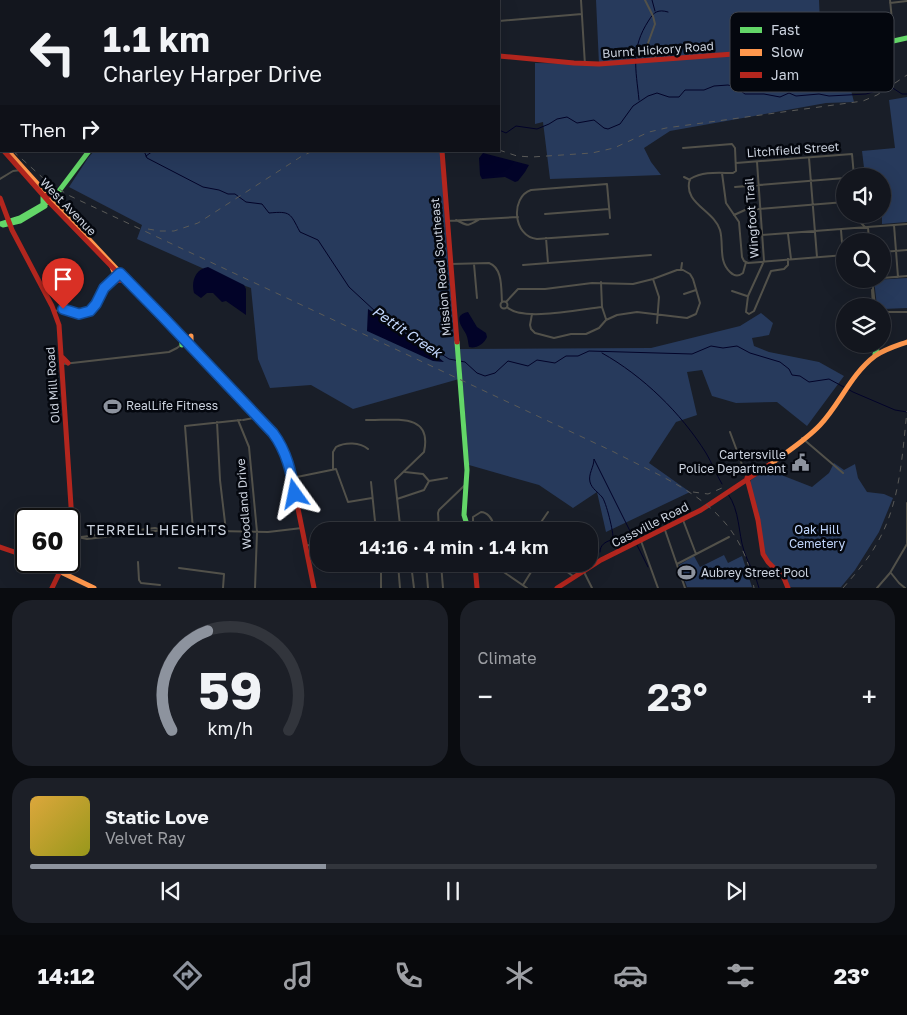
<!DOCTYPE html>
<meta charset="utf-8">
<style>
body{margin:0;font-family:"Golos Text",sans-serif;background:#1c1f27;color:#f1f3f6;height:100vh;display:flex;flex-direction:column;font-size:19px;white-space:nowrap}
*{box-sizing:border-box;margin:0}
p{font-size:16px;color:#9d9fa4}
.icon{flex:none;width:28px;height:28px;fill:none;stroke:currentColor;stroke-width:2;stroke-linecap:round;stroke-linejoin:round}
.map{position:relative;height:588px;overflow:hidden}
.drawer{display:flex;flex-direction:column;gap:12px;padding:12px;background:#0a0c10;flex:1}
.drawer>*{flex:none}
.top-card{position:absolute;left:0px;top:0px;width:500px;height:152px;box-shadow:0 5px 20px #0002,0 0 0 1px #32353c;background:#13161e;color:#f1f3f6;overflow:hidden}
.controls{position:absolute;left:836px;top:168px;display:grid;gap:10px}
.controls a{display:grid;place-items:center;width:55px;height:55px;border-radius:50%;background:#13161e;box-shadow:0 5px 20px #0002,0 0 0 1px #32353c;font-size:25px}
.speed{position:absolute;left:15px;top:508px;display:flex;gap:10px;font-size:25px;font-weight:700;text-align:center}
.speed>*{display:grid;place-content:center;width:65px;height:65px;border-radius:50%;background:#13161e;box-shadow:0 5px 20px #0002,0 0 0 1px #32353c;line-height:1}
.speed .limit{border:2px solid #111;border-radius:8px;background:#fff;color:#111}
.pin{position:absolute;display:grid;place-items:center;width:42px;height:42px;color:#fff;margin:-51px -21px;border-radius:50% 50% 50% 0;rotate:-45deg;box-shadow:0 0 5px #0007}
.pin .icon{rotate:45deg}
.me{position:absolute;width:55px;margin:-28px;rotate:348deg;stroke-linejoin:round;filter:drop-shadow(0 0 4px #0008)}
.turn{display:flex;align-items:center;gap:18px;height:105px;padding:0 20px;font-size:22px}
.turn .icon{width:65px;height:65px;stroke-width:2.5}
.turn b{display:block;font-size:35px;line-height:42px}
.then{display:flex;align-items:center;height:48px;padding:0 20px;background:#0003;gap:10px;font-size:19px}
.big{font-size:38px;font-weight:600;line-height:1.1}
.drawer .tile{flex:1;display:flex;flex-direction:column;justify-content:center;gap:8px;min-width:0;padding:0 18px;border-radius:20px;background:#1c1f27}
.drawer .dial{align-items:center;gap:0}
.dial svg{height:130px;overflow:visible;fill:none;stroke:#32353c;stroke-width:7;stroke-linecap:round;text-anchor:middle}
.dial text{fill:#f1f3f6;stroke:none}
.song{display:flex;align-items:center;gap:15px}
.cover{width:60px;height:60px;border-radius:8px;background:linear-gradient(135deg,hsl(40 70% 55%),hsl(60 70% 35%))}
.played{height:5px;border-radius:2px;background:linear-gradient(90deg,#8d939e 35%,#32353c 35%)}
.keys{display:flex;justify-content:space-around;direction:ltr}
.heat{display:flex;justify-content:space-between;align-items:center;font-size:28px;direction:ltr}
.drawer .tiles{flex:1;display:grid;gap:12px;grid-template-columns:1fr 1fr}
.tile:last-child{grid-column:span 2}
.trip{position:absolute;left:310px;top:522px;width:288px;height:50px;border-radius:20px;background:#13161e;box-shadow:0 5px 20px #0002,0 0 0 1px #32353c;font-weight:600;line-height:50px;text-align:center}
.tab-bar{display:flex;height:80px;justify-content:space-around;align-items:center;background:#08090c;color:#9d9fa4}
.tab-bar .icon{width:35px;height:35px}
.tab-bar .active{color:#8d939e}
.tab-bar b{font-size:22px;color:#f1f3f6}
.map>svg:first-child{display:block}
.green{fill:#273a5c}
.water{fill:#020328}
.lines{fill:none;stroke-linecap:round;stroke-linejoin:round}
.stream{stroke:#020328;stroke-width:1}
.street{stroke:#52514a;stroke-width:2}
.fast{stroke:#63d668;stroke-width:5}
.slow{stroke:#ff974d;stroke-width:5}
.jam{stroke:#b3261e;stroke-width:5}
.rail{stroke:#5a5a58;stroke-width:1;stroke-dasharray:6 6;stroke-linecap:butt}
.route-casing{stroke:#114b97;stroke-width:12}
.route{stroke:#1a73e8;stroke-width:9}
.labels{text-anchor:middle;stroke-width:5;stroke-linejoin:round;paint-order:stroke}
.street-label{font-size:12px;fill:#cbd2de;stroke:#04070e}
.poi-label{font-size:12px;fill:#cbd2de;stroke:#04070e;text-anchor:start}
.park-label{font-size:12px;fill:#c1d6fc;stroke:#04070e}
.water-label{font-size:14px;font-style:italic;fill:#c3d8fd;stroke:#04070e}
.neighbourhood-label{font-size:14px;letter-spacing:1px;fill:#cbd2de;stroke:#04070e}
.key{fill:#04070e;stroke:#40444c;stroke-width:1}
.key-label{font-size:14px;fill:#cbd2de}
</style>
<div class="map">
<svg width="907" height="588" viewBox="0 0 907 588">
<rect width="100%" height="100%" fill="#191e28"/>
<!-- green -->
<path class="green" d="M82 0H428V1H82Z
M596 0H819L821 48 840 47 854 102 826 103 670 131 644 148 651 162 661 175 550 179 543 122 535 124V63L599 64Z
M907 97V222L882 224V176H865L862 151 895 148 889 100Z
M94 151H441L447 250 459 379 353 409 311 385 270 388 258 359 251 288 229 280 137 239 142 225 69 187 88 158Z
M907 278V308L883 309 882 306H877L874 280Z
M761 313 773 323 769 335 752 338 754 346 769 352 819 362 844 376 807 426 777 402 736 403 712 396 702 370 687 372 697 415 676 422 649 463 690 492 606 532 597 492 573 508 539 485 469 465 460 349 651 348 740 326Z
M834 463 844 470 855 464 858 478 867 492 884 494 893 498 879 532 855 570 841 587H789C787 571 772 567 764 554L750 483 751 480 766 469 812 487 829 473Z
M724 555 728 563 742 556 752 587H687L679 565 694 556 700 567Z"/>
<!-- water -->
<path class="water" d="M483 153 529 165 525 172 518 181 515 182 505 177 482 179 480 175 479 158Z
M208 267 244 285 246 289V315L226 301 222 302 213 293H207L201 298 194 293C191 282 195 269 208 267Z
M368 309 426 347 444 362 433 361 367 331Z
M468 312 477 327 486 333 487 337C484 344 476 349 469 347 468 343 468 338 466 334 462 327 452 315 468 312Z"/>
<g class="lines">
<!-- stream -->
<path class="stream" d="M652 0 655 11
M391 1V0
M0 92 1 93
M639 100C636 69 630 49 649 20 654 12 658 9 668 12
M499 130 506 133 516 126 537 129 549 124 557 119 567 117 577 123 594 120 604 128 608 129 620 124 633 106 648 96 657 93 669 97H679L685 90H704L714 86 728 85 735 87 745 94H764L780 97 789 93 796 96 819 94 829 96 866 94 873 92 888 85 902 94H907
M144 151 147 158 203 187 219 190 228 194H235L246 202 262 204 269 213C291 211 290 213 300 232L318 240 349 287 376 312 449 359 465 362 477 373 485 376 495 373 508 361 528 366 537 360 555 363 566 356H578L589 351 692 354 711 346 723 348 737 346 750 353 780 362 789 369 792 375 800 376 809 382 829 379 853 392 895 410 907 412
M146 156 153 151
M602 353C643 376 681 413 706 453 712 463 716 474 722 484
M728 494C740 511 738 532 744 551 748 564 756 574 759 588
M613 538C614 534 606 501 602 497 598 492 592 489 590 482 588 474 594 467 594 459L635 541
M637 545 648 567
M600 552C600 545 605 542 611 540"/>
<!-- street -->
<path class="street" d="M581 0 585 65
M645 0 653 16 655 24 647 46 655 57V60
M890 0 894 40
M890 3 907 1
M499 21 582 14
M856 46C839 76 858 74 881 71L880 44
M0 84H1
M683 148 732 144 735 148 736 171 733 173C718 173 704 171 690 179 682 203 714 210 720 230 724 244 718 261 730 272 734 276 738 277 743 273L746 262
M809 158 817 257
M757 162 764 261 748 296 746 312 749 314 754 311 771 271 784 269 788 265V259
M736 163 852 154 854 176
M722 173 726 203 739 222 742 257 744 261 748 263 845 255
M684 177 690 180
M0 179 13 171 21 170
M735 187 845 178
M545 214 609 209
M857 214 859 221 865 227
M734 215 745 210 845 202
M456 220C469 226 466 227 480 219
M447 221 518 217
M894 225 898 277
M868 227 869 241
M841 230 843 255
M608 234 537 239C513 237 510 197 531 190L607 184 610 218
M788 234 791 259
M762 235 907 224
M546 238 548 263
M882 252 907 250
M451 264 489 263C503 268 501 289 502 302
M474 264 477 298
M523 265 651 255
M681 270 682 263
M882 278 907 276
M653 279 659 297 657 323
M872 279 875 306
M601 282 602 307 606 319
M872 290 873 306
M732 291 747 296
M103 292 121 274
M684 294 696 290
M500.5 305a3.5 3.5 0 1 1 7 0a3.5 3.5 0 1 1-7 0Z
M506 302 518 289H545L592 283 633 284 653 279 677 270H683L690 274 693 279 700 303 696 314 687 318 637 312 617 315 606 320 599 328 586 334H571L554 338 535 333 531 329 530 325 532 314
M507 307C521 322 582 309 602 307
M55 311C65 308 73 315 83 313 97 311 98 296 106 287 110 282 115 278 120 273
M882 314 888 312H907
M877 344 879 353
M63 364 169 352 177 348 186 341
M238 420 249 447 257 532 255 588
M243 420 258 417
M366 420C392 421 433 411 424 452L395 480 400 525 402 531
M217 422 220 480 226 531
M730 432 747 478
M802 438 843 473
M333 469V452L336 447C345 442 360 442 368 449
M405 472 423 474 429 481
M292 478 336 469 348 502 372 498
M429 481 447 478
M371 482 376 531
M397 499 424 490 429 481
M907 503V543
M683 520 696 554
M193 530 185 426 241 420
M665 530 685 588
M355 531 375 526
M439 531 438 513 439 510 465 485
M473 531V517L481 512C487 512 493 519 493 525L487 531
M535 531 548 512
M73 536 87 539 164 530 268 532 302 528
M81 537 155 528 162 530
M641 541 658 588
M305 546 319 543
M138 562 139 580 141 583 160 585
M381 564V588
M398 564 400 588
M411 564 414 588
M426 564 428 588
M441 564 443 588
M492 564 527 588
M556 564 573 576
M677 564 729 537
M179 568 224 574 223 588
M584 572 592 588
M506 573 512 564
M891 573 899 583 905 588
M523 585 536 564
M877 588 890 573 907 544"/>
<!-- fast -->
<path class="fast" d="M747 53 880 44 907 38
M0 147 1 148
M43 197V205
M0 224 20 218 53 199 89 151
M3 225 20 221 45 206
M181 335 182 345
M457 342 467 470 464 515 469 531
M875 354 877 348"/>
<!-- slow -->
<path class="slow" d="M430 0V1
M8 151C95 250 190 343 279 441L282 447
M112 267 115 274 113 280
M191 336V345
M768 466C785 453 805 441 820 425 840 404 851 374 875 356 885 349 896 346 907 342
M38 561 94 588"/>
<!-- jam -->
<path class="jam" d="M499 56 574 63 599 64 747 53
M0 142 1 143
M4 151 50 203 115 270
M442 151 457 342
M47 195 52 196 57 194
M0 198 12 230 52 306 59 325 73 536 69 553
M114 282 120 280 126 281
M62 357 68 363
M282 447 289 464 314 588
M747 478 758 520 763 554 768 562 784 578 788 588
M0 547 26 556
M475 564 477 588
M52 588 65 561
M557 588 601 560 701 510 769 465"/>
<!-- rail -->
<path class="rail" d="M0 136 1 137
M499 150 517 156 532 157 592 153 614 148 649 132 666 128 863 101 877 95 907 75
M13 151 43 178 68 195 614 452C679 486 740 506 754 588
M148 229 160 231H174L198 223 302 156 313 151
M693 492 708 494 722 488
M843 588C855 574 867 561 876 545 900 505 902 457 907 411"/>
</g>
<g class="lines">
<defs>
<path id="route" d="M63 309 79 314 90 311 96 304 104 288 120 273 164 318 273 433C287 452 291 472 295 494"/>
</defs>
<!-- route casing -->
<use href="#route" class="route-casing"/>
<!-- route -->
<use href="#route" class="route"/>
</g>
<!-- icons -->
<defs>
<symbol id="stadium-bare" viewBox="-9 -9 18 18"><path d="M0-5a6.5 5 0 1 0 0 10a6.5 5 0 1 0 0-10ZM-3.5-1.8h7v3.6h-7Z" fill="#8d939e" stroke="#04070e" stroke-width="2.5" paint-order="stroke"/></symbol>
<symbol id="civic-bare" viewBox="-9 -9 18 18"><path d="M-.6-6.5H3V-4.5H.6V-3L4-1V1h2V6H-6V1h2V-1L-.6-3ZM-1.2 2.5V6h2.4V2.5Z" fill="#8d939e" stroke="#04070e" stroke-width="2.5" paint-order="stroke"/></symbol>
</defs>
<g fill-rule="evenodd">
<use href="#stadium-bare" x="100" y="394" width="25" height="25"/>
<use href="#civic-bare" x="788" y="450" width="25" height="25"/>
<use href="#stadium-bare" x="674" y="560" width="25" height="25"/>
</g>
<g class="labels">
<!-- street labels -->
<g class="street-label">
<text transform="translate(658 50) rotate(-4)" y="4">Burnt Hickory Road</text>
<text transform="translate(793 150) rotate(-4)" y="4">Litchfield Street</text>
<text transform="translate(68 207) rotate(46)" y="4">West Avenue</text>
<text transform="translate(752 218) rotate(-94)" y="4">Wingfoot Trail</text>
<text transform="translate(441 267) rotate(-95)" y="4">Mission Road Southeast</text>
<text transform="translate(53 385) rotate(-94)" y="4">Old Mill Road</text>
<text transform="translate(244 504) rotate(-94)" y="4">Woodland Drive</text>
<text transform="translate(650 525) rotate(-27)" y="4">Cassville Road</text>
</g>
<!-- poi labels -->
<g class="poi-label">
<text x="126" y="410">RealLife Fitness</text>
<text x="786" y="459" text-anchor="end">Cartersville<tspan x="786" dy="14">Police Department</tspan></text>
<text x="701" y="577">Aubrey Street Pool</text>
</g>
<!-- park labels -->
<g class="park-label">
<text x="817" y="534">Oak Hill<tspan x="817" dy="14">Cemetery</tspan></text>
</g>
<!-- water labels -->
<g class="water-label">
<text transform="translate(407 332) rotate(34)" y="5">Pettit Creek</text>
</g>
<!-- neighbourhood labels -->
<g class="neighbourhood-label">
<text x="157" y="535">TERRELL HEIGHTS</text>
</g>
</g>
<!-- legend -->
<rect x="730" y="12" width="164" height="80" rx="8" class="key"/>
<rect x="740" y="27" width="22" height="6" fill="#63d668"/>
<rect x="740" y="49" width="22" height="7" fill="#ff974d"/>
<rect x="740" y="72" width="22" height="6" fill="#b3261e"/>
<g class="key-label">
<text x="771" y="35">Fast</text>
<text x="771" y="57">Slow</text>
<text x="771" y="80">Jam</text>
</g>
</svg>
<div class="controls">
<a><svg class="icon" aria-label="sound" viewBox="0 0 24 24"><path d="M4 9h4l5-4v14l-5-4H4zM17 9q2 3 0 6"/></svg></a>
<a><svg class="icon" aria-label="search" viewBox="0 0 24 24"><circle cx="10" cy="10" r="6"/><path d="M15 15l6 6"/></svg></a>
<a><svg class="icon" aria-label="layers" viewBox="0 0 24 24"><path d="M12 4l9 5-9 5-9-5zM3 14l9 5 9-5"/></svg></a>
</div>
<div class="speed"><div class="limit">60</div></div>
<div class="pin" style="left:63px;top:309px;background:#d93025"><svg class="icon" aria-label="arrive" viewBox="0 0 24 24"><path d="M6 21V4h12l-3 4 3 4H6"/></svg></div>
<svg class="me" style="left:295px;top:494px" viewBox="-20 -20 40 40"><path d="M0-17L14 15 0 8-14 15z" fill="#1a73e8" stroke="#fff" stroke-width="4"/></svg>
<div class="trip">14:16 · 4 min · 1.4 km</div>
<div class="top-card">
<div class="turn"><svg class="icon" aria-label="left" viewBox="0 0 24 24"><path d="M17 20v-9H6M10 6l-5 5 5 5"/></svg><div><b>1.1 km</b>Charley Harper Drive</div></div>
<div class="then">Then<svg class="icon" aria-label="right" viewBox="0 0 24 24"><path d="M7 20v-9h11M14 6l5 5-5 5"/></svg></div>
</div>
</div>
<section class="drawer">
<div class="tiles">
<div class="tile dial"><svg viewBox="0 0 100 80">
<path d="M14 69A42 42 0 1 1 86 69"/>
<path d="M14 69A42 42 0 0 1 36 8" stroke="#8d939e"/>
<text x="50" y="56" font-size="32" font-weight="700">59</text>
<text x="50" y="72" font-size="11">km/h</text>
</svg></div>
<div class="tile"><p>Climate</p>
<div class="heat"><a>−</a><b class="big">23°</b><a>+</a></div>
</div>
<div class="tile">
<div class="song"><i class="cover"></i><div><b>Static Love</b><p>Velvet Ray</p></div></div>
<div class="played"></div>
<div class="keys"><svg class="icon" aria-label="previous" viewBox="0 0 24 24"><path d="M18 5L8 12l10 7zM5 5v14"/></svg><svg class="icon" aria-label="pause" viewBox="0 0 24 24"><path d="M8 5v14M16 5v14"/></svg><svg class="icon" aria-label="next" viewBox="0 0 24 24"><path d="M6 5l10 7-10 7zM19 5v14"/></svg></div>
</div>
</div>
</section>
<nav class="tab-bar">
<b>14:12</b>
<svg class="icon active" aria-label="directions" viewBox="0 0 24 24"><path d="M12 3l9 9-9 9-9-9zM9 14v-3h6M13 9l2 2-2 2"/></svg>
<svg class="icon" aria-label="music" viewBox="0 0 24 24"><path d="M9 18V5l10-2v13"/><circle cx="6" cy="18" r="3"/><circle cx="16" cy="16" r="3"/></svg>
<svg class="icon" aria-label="phone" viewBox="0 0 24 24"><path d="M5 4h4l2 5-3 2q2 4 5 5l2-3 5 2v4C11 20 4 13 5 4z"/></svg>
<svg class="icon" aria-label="climate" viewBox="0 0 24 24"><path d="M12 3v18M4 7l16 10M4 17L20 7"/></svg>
<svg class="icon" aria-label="car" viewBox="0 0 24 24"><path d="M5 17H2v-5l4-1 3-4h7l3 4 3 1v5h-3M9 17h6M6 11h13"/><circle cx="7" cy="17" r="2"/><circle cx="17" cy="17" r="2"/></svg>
<svg class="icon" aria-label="filters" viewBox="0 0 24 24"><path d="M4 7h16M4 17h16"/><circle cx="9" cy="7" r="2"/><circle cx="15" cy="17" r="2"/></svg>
<b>23°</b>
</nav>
